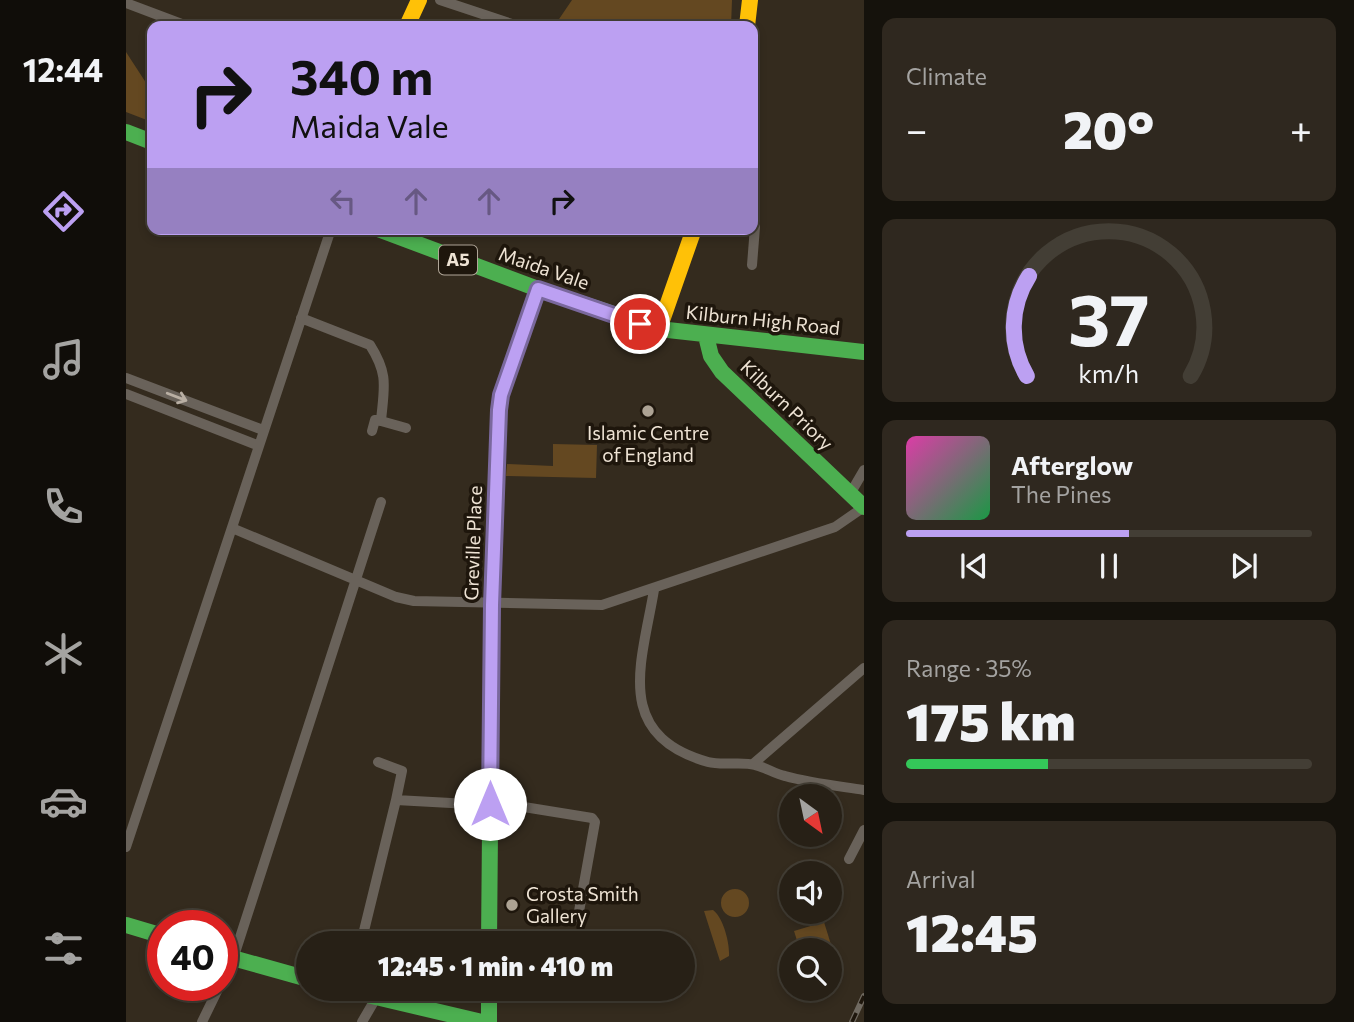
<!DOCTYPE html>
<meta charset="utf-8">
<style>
body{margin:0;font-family:Commissioner,sans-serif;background:#2f281f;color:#f1f3f6;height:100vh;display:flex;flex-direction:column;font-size:26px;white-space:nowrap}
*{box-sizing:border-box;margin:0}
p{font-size:23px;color:#a4a3a1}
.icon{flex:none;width:38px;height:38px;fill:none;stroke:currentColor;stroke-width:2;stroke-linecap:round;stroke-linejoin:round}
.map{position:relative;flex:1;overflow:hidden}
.sheet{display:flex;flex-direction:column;gap:18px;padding:18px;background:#15120c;width:490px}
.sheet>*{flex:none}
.top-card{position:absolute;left:21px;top:21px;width:611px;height:214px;border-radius:14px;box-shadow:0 4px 10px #0003,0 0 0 2px #433e35;background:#bca0f2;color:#111;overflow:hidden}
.needle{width:46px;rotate:147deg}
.fabs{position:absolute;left:653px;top:784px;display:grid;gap:14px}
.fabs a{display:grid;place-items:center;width:63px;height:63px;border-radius:50%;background:#272016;box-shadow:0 4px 10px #0003,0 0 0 2px #433e35;font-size:35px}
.speed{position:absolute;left:21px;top:910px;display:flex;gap:14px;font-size:35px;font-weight:700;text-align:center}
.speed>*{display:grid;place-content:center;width:91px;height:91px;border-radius:50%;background:#272016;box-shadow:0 4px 10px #0003,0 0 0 2px #433e35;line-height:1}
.speed .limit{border:10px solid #d22;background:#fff;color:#111}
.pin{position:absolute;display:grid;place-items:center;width:60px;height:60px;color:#fff;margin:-30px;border:4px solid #fff;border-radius:50%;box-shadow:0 2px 7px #0007}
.me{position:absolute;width:77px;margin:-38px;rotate:0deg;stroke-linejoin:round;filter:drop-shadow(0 0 5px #0008)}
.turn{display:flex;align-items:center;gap:24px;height:147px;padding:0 28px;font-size:32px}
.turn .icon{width:91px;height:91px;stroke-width:2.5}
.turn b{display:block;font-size:49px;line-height:60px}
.lanes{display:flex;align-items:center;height:66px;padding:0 28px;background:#0003;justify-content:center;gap:35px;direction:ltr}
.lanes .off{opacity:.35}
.big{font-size:52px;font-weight:800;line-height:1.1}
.sheet .widget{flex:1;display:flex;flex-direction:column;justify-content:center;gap:10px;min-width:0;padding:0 24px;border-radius:14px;background:#2f281f}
.sheet .dial{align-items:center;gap:0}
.dial svg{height:182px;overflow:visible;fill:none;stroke:#433e35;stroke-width:7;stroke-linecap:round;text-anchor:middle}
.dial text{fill:#f1f3f6;stroke:none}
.song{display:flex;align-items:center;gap:21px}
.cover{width:84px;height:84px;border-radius:10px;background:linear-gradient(135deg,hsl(320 70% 55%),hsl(140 70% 35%))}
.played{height:7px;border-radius:4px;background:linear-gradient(90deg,#bca0f2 55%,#433e35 55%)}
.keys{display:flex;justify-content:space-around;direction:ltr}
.heat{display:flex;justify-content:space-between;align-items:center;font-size:38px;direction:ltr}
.charge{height:10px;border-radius:5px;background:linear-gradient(90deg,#34c759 35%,#433e35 0)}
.trip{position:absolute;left:170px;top:931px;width:399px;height:70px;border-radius:35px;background:#272016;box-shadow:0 4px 10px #0003,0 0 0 2px #433e35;font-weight:800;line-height:70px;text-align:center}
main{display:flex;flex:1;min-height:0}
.menu{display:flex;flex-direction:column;width:126px;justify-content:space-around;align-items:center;background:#100d09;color:#a4a3a1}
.menu .icon{width:49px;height:49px}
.menu .active{color:#bca0f2}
.menu b{font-size:32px;color:#f1f3f6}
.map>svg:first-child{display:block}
.green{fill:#644821}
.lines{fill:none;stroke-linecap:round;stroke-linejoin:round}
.street{stroke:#69625a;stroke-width:10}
.fast{stroke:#4caf50;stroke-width:16}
.slow{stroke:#ffc107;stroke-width:16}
.rail-casing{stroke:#706a61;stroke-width:6}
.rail{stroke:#1e160c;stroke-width:3.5;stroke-dasharray:10;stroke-linecap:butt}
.oneway{stroke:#b9afa3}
.route-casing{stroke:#7a689d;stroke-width:18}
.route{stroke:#bca0f2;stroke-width:12}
.poi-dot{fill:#ada394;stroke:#1e160c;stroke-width:2.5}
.labels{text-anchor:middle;stroke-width:7;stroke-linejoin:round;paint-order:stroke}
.shield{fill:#1e160c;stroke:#b0a698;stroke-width:2}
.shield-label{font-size:18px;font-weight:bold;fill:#eee3d4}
.street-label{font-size:19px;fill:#eee3d4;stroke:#1e160c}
.poi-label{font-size:19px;fill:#eee3d4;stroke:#1e160c}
</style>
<main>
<nav class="menu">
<b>12:44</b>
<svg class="icon active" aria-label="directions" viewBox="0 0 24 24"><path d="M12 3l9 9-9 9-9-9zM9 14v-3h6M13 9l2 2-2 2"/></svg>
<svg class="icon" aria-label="music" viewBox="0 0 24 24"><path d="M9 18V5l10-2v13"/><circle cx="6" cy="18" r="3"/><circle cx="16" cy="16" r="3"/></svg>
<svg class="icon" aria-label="phone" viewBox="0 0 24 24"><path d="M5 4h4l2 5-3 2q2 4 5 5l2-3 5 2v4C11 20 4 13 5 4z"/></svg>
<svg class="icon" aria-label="climate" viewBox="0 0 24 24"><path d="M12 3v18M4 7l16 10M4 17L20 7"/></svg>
<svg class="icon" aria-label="car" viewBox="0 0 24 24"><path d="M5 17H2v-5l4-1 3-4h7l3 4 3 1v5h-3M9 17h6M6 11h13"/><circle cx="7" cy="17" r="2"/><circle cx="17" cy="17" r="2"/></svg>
<svg class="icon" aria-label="filters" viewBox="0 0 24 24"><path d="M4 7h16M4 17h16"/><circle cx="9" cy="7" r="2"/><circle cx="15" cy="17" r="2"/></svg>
</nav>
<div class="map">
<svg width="738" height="1022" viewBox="0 0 738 1022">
<rect width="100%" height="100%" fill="#342b1e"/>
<!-- green -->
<path class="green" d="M446 0H606L605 26 429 25Z
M0 52 26 92V122L0 112Z
M427 444 471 445 470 478 380 476 381 464 427 466Z
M595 903a14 14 0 1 1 28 0a14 14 0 1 1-28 0Z
M587 910C597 917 604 943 603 956L594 961 578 911Z
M698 922 707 951 674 950 668 931Z"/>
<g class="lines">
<!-- street -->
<path class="street" d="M314 0 392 26
M0 3 61 26
M626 265 629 227 626 226
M175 318 244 345C263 375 258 387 255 421L249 420 246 431
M0 378 137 430
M0 394 131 445
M255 421 280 428
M724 494 738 470
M106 528 270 597 288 601 476 605 709 527 738 507
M528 590C516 662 486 735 582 762 597 766 615 761 629 765 639 767 649 774 659 776 684 783 712 786 738 790
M252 762 276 771 270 800 398 807 466 818 469 822 452 917
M627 764 738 668
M0 847 205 229
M723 859 738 830
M235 943 270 800
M96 981 107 959 255 502
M76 1022 94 985
M236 1022 250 998"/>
<!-- fast -->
<path class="fast" d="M0 132 26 142
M252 229 412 289 533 329 738 352
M580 336 585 356 596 372 738 507
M0 925 37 936
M363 943 366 605 373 410 375 395 412 289
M96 955 182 979
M216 989 356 1022
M363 989V1022"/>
<!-- slow -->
<path class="slow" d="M281 26 293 0
M621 26 624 0
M533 329 568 229"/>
<defs>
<path id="rail" d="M726 1022 738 996"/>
</defs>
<!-- rail casing -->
<use href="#rail" class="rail-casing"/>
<!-- rail -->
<use href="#rail" class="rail"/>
</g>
<!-- one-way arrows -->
<defs><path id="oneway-shaft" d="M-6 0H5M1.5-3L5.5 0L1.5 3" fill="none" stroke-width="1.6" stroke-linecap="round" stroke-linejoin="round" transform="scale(1.75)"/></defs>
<use class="oneway" href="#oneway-shaft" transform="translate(51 397) rotate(21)"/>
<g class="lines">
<defs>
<path id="route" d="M364 804 366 605 373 410 375 395 412 289 514 324"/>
</defs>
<!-- route casing -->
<use href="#route" class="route-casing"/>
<!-- route -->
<use href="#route" class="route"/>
</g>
<!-- markers -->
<g class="poi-dot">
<circle cx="522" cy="411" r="7"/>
<circle cx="386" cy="905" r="7"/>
</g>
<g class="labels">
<!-- shield labels -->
<rect class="shield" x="313" y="245.5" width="38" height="29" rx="5"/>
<g class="shield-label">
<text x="332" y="266">A5</text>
</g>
<!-- street labels -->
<g class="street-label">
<text transform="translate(418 268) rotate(19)" y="7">Maida Vale</text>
<text transform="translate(637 320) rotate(6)" y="7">Kilburn High Road</text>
<text transform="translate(661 405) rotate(44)" y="7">Kilburn Priory</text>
<text transform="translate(347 543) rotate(-88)" y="7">Greville Place</text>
</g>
<!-- poi labels -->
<g class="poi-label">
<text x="522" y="440">Islamic Centre<tspan x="522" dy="22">of England</tspan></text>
<text x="400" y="901" text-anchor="start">Crosta Smith<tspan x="400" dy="22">Gallery</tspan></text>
</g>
</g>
</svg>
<div class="fabs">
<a><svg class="needle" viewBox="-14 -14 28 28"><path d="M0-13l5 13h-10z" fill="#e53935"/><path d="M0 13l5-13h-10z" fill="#a4a3a1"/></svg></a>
<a><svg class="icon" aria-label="sound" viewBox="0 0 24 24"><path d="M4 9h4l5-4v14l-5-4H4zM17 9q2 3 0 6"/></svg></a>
<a><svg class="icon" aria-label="search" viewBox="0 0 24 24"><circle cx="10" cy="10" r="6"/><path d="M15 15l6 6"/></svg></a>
</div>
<div class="speed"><div class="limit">40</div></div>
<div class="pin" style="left:514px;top:324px;background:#d93025"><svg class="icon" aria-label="arrive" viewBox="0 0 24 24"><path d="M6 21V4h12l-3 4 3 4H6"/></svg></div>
<svg class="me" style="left:364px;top:804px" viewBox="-20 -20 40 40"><circle r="19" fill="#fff"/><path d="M0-13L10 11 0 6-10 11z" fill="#bca0f2"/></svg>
<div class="trip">12:45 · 1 min · 410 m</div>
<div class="top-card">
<div class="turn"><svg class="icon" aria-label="right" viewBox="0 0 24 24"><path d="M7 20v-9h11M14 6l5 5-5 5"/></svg><div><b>340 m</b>Maida Vale</div></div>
<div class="lanes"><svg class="icon off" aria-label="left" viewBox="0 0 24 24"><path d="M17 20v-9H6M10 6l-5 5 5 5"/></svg><svg class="icon off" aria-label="ahead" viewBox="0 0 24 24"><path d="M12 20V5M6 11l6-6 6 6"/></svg><svg class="icon off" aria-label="ahead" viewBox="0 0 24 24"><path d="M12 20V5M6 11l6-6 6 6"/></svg><svg class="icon" aria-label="right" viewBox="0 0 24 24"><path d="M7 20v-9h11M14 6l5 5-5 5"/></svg></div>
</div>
</div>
<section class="sheet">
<div class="widget"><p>Climate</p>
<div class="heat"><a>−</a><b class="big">20°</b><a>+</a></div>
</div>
<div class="widget dial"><svg viewBox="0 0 100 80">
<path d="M14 69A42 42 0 1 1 86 69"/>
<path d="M14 69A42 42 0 0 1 15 25" stroke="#bca0f2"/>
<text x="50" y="56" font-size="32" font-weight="700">37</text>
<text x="50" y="72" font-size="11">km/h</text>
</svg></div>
<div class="widget">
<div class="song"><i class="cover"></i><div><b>Afterglow</b><p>The Pines</p></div></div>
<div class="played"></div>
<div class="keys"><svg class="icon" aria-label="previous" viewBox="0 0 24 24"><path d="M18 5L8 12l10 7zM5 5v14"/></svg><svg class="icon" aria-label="pause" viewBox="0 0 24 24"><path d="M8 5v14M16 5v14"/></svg><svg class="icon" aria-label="next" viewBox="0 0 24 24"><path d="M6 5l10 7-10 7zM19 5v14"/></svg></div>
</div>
<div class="widget"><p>Range · 35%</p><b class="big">175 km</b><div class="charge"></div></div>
<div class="widget"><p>Arrival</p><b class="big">12:45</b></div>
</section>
</main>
